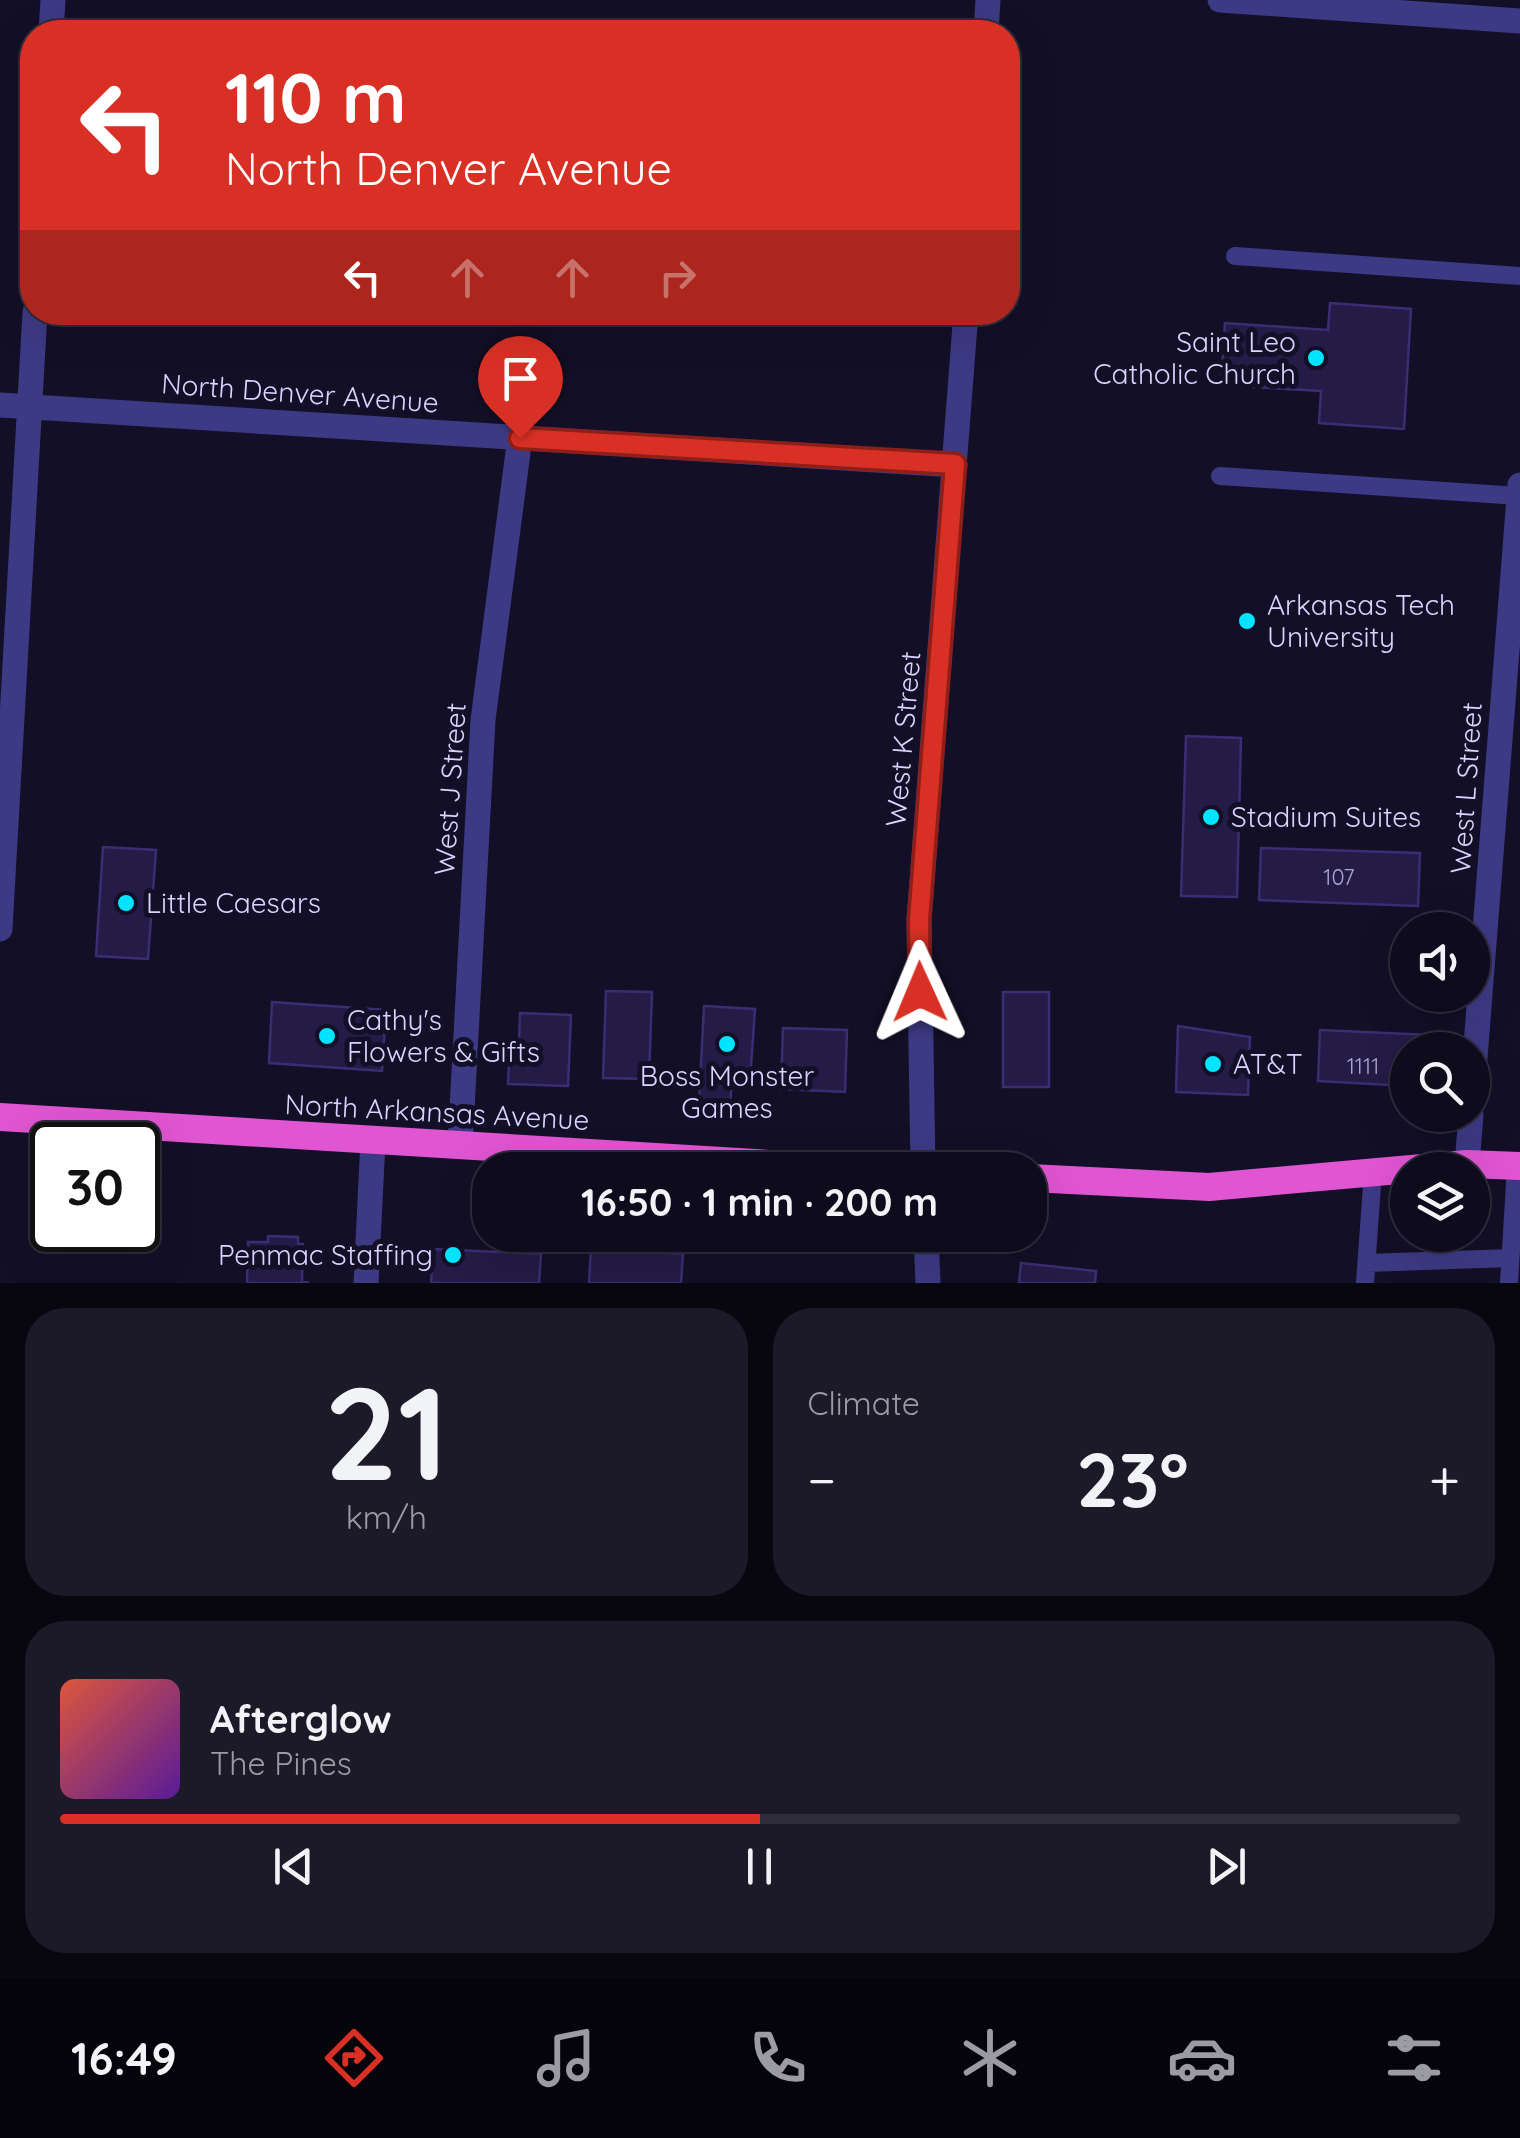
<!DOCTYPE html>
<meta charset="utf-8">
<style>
body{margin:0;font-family:Quicksand,sans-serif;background:#1c1929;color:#f1f3f6;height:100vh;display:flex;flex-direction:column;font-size:38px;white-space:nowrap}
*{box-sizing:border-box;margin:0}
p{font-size:32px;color:#9b9ba3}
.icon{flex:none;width:55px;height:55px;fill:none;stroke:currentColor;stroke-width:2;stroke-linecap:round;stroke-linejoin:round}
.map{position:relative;height:1283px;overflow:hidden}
.side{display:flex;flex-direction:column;gap:25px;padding:25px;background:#08060f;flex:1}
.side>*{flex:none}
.top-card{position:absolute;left:20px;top:20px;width:1000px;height:305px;border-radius:40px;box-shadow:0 10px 40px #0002,0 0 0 2px #2e2b3b;background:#d93025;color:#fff;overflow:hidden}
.buttons{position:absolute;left:1390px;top:912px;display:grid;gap:20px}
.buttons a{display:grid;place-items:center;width:100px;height:100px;border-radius:50%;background:#0e0b1c;box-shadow:0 10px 40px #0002,0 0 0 2px #2e2b3b;font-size:50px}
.speed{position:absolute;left:30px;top:1122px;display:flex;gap:20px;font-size:50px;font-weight:700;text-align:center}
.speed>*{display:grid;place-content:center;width:130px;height:130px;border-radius:50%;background:#0e0b1c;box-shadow:0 10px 40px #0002,0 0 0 2px #2e2b3b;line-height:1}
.speed .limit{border:5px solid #111;border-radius:15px;background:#fff;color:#111}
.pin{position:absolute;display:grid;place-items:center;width:85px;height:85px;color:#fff;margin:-102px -42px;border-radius:50% 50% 50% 0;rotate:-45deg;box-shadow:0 0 10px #0007}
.pin .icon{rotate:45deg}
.me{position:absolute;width:110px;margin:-55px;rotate:359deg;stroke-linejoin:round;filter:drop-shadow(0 0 8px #0008)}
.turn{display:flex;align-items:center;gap:35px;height:210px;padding:0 40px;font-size:45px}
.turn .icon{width:130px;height:130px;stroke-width:2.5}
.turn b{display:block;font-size:70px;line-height:85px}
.lanes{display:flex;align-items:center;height:95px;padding:0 40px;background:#0003;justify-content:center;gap:50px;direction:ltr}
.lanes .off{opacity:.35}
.big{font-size:75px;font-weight:800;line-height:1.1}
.side .tile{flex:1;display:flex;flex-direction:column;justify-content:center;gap:15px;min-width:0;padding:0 35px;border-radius:40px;background:#1c1929}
.side .dial{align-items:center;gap:0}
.dial b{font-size:130px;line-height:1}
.song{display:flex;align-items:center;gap:30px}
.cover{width:120px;height:120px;border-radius:15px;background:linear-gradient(135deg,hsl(10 70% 55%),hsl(270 70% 35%))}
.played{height:10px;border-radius:5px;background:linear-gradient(90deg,#d93025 50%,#2e2b3b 50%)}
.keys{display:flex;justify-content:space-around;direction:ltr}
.heat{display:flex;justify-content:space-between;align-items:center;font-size:55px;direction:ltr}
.side .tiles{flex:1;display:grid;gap:25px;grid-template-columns:1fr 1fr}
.tile:last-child{grid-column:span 2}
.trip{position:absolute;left:472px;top:1152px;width:575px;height:100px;border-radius:40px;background:#0e0b1c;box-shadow:0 10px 40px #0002,0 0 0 2px #2e2b3b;font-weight:800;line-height:100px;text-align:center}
.dock{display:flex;height:160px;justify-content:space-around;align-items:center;background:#06040b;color:#9b9ba3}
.dock .icon{width:70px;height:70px}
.dock .active{color:#d93025}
.dock b{font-size:45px;color:#f1f3f6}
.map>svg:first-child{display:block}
.building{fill:#241b47;stroke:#3b2d73;stroke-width:2.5}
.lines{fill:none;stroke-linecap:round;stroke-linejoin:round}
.service{stroke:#3d3a85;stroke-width:18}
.minor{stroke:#3d3a85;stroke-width:25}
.tertiary{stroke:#3d3a85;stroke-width:25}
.trunk{stroke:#e055d1;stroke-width:28}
.route-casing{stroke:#8d1f18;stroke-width:25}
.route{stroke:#d93025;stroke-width:18}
.poi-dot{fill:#00e5ff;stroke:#130f26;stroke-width:4}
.labels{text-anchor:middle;stroke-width:10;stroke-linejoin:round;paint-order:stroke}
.number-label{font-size:22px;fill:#aca6d1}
.poi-label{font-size:28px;fill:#d9d4ff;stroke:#130f26;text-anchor:start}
.street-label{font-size:28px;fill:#d9d4ff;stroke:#130f26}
</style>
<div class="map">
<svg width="1520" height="1283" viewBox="0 0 1520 1283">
<rect width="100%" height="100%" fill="#130f26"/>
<!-- building -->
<path class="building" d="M1330 303 1411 309 1404 429 1319 423 1321 391 1221 385 1225 323 1328 330Z
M1186 736 1241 738 1237 897 1181 896Z
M103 847 156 850 148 959 96 956Z
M1261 848 1420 853 1418 906 1259 900Z
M606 991 652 992 649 1079 603 1078Z
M1003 992H1049V1087H1003Z
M272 1002 386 1010 382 1071 269 1063Z
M704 1006 755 1009 750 1081 732 1080 730 1105 699 1103Z
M520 1013 571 1015 568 1086 508 1084 510 1042H519Z
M1178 1026 1250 1037 1248 1095 1176 1092Z
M783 1028 847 1030 845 1092 781 1089Z
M1320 1030 1430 1035 1429 1050H1408V1086L1318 1081Z
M268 1236 298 1237V1244H303L302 1281 309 1283H247L248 1242H268Z
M591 1248 683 1254 681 1283H589Z
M433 1249 541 1254 539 1283H431Z
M1021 1263 1096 1271 1095 1283H1019Z"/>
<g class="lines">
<!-- service -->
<path class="service" d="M1235 256 1520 276
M1220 476 1519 496
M1367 1263 1510 1258
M1365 1283 1373 1172
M1509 1283 1516 1166"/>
<!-- minor -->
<path class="minor" d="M51 32 53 0
M986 32 988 0
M0 405 955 465
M0 929 35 312
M1472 1096 1520 485
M460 1146 483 720 520 437
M1467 1164 1471 1115
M923 1170 919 920 966 312
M926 1235 928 1283
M366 1283 373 1141"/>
<!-- tertiary -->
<path class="tertiary" d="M1220 0 1520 21"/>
<!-- trunk -->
<path class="trunk" d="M0 1117 869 1170
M1030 1178 1209 1187 1467 1164 1520 1166"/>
</g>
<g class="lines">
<defs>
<path id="route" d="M520 438 955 464 919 920 920 992"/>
</defs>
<!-- route casing -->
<use href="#route" class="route-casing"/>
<!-- route -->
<use href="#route" class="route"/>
</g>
<!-- markers -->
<g class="poi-dot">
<circle cx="1316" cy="358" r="10"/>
<circle cx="1247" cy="621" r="10"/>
<circle cx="1211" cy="817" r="10"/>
<circle cx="126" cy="903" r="10"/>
<circle cx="327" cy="1036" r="10"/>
<circle cx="727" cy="1044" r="10"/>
<circle cx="1213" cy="1064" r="10"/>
<circle cx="453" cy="1255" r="10"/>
</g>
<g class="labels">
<!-- number labels -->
<g class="number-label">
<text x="1339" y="885">107</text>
<text x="1363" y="1074">1111</text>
</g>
<!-- poi labels -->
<g class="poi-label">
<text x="1296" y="352" text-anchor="end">Saint Leo<tspan x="1296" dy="32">Catholic Church</tspan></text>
<text x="1267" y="615">Arkansas Tech<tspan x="1267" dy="32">University</tspan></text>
<text x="1231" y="827">Stadium Suites</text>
<text x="146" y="913">Little Caesars</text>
<text x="347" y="1030">Cathy's<tspan x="347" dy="32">Flowers &amp; Gifts</tspan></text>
<text x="1233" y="1074">AT&amp;T</text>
<text x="727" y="1086" text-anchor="middle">Boss Monster<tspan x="727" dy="32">Games</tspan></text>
<text x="433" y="1265" text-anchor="end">Penmac Staffing</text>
</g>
<!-- street labels -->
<g class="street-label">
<text transform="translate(300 393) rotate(4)" y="10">North Denver Avenue</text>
<text transform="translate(903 739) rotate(-85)" y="10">West K Street</text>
<text transform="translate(1466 788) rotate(-86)" y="10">West L Street</text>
<text transform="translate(450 789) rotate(-86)" y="10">West J Street</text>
<text transform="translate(437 1112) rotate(3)" y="10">North Arkansas Avenue</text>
</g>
</g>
</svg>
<div class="buttons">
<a><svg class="icon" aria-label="sound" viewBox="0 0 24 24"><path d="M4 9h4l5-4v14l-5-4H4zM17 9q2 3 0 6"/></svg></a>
<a><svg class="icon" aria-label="search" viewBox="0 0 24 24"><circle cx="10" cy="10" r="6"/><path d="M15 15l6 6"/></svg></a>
<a><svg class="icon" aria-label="layers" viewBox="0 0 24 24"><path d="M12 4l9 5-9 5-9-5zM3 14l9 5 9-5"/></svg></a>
</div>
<div class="speed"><div class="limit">30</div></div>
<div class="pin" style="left:520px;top:438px;background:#d93025"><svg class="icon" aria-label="arrive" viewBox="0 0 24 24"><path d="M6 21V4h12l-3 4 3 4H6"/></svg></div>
<svg class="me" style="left:920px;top:992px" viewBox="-20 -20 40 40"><path d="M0-17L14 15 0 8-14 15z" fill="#d93025" stroke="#fff" stroke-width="4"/></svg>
<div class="trip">16:50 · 1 min · 200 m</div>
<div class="top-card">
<div class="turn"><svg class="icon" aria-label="left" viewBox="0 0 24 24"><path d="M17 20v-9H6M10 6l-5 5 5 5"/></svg><div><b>110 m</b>North Denver Avenue</div></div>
<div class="lanes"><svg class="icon" aria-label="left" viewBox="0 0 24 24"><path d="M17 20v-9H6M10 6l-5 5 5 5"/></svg><svg class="icon off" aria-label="ahead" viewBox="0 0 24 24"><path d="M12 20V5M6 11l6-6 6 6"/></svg><svg class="icon off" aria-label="ahead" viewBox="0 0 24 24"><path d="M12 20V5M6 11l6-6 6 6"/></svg><svg class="icon off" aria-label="right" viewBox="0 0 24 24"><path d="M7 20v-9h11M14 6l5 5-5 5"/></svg></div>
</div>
</div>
<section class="side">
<div class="tiles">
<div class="tile dial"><b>21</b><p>km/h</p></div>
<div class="tile"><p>Climate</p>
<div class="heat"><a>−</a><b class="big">23°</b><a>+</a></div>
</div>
<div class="tile">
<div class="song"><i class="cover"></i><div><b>Afterglow</b><p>The Pines</p></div></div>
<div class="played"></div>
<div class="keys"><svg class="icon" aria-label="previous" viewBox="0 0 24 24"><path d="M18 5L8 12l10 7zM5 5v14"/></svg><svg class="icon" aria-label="pause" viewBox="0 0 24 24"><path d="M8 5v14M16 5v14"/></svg><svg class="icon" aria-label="next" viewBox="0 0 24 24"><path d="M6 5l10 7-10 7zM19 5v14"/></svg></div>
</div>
</div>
</section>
<nav class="dock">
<b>16:49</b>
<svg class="icon active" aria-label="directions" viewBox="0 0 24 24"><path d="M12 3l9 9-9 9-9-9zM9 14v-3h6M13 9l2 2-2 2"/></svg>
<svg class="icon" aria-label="music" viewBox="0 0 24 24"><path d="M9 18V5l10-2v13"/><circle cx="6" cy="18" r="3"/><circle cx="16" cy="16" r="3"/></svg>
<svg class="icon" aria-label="phone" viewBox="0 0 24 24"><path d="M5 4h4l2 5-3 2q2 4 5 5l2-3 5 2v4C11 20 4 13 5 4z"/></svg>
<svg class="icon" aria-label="climate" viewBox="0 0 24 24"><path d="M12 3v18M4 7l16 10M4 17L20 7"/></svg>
<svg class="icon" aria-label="car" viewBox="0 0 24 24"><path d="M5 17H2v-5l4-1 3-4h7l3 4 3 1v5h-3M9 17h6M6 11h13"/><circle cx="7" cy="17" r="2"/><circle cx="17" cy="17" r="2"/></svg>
<svg class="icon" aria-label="filters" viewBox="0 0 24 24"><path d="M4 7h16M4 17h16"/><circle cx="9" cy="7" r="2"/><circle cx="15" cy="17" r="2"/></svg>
</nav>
